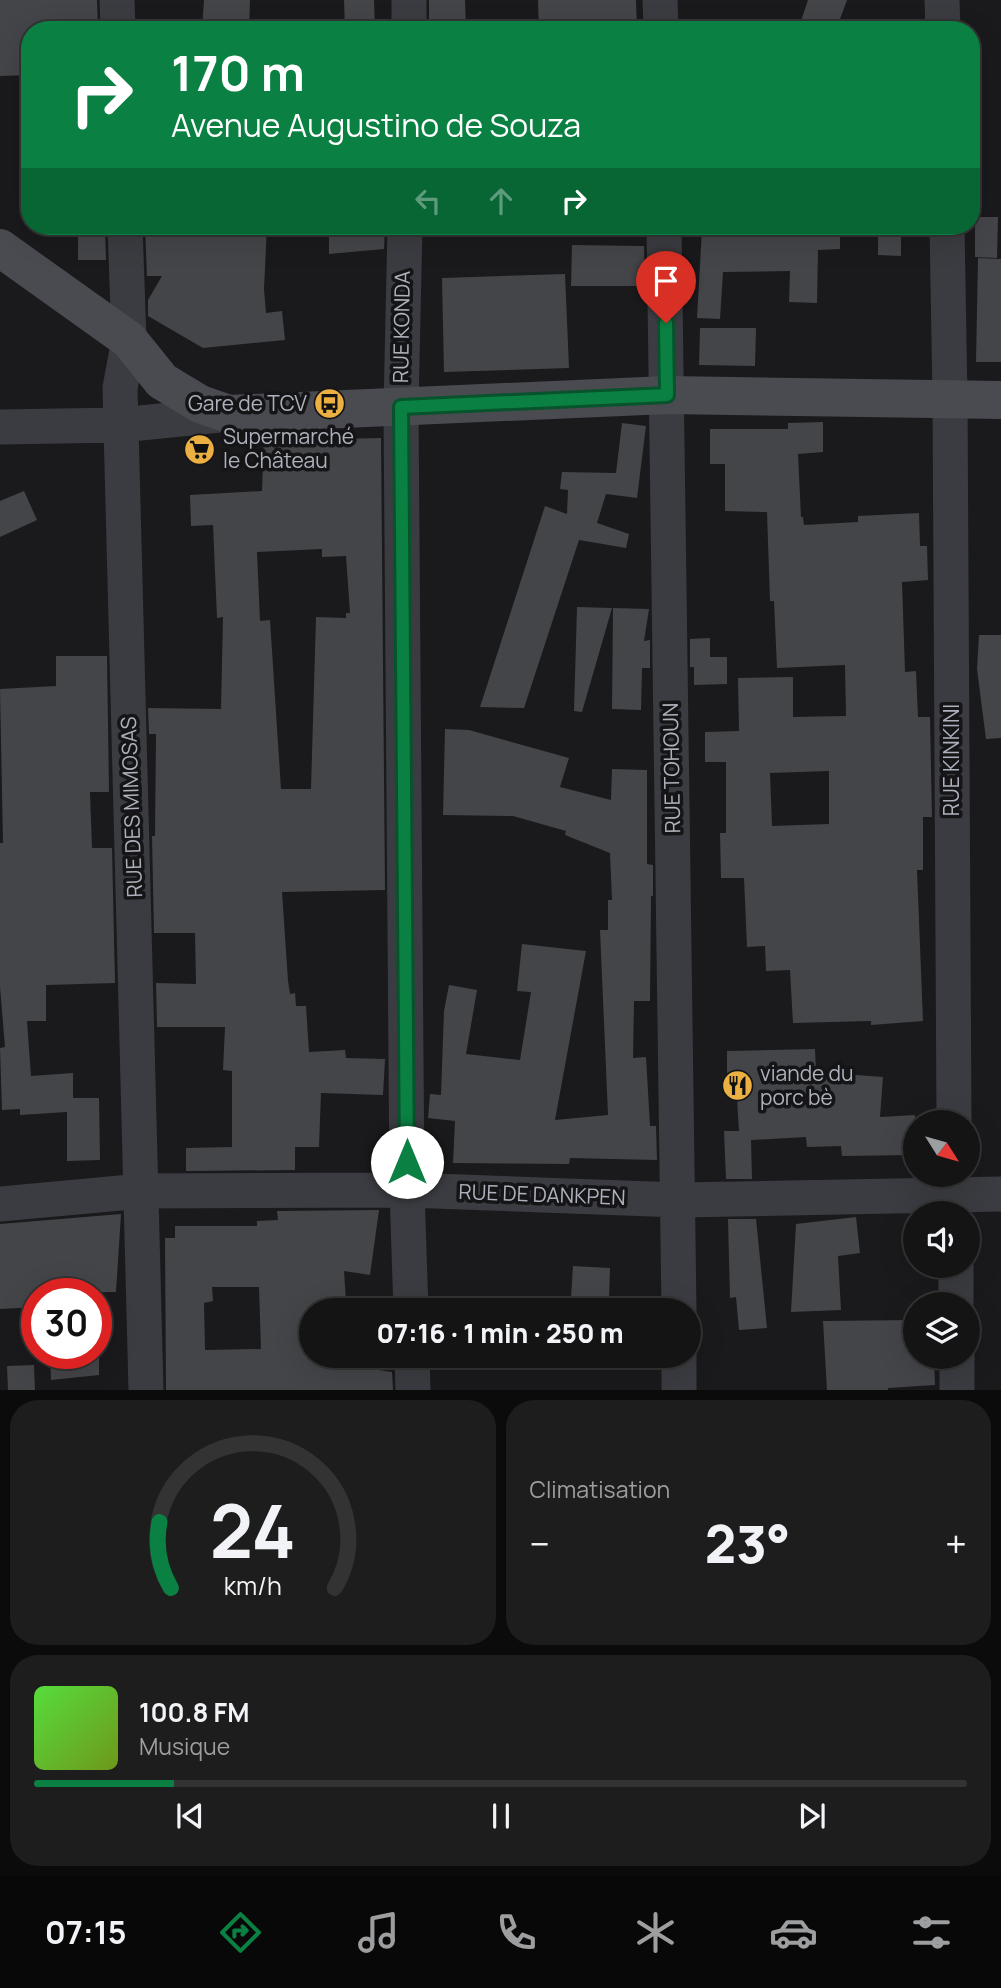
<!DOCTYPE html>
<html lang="fr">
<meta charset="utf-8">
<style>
body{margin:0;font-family:Manrope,sans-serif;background:#1d1d1e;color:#f1f3f6;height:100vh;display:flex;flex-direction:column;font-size:26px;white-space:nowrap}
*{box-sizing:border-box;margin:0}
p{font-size:23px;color:#9d9ea0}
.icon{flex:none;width:38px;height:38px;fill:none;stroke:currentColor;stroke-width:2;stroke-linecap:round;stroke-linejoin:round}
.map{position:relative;height:1390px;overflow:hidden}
.side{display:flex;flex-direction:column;gap:10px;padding:10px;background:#0b0b0c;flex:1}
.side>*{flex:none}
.top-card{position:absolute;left:21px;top:21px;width:959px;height:214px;border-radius:28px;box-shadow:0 7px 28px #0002,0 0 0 2px #333334;background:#0b8043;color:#fff;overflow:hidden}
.needle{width:46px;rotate:127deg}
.tools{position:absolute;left:903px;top:1110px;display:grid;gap:14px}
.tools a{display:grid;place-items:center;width:77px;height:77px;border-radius:50%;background:#141415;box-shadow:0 7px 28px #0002,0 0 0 2px #333334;font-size:35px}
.speed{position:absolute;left:21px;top:1278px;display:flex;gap:14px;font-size:35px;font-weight:700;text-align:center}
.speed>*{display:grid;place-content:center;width:91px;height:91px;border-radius:50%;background:#141415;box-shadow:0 7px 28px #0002,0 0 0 2px #333334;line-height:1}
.speed .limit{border:10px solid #d22;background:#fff;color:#111}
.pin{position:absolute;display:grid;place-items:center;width:60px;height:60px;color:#fff;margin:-72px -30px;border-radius:50% 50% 50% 0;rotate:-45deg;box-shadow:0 0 7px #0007}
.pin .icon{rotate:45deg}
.me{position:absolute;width:77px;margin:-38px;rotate:0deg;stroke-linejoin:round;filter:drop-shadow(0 0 5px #0008)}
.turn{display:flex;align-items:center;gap:24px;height:147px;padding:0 35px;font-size:32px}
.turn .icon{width:91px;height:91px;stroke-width:2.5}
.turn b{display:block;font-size:49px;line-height:60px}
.lanes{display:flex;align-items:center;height:66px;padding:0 35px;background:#0003;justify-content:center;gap:35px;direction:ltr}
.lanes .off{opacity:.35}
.big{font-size:52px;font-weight:800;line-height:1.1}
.side .widget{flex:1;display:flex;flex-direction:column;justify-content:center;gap:10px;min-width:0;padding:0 24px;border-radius:28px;background:#1d1d1e}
.side .dial{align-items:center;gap:0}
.dial svg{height:182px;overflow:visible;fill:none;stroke:#333334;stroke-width:7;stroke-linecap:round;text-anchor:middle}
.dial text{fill:#f1f3f6;stroke:none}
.song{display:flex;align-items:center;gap:21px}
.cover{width:84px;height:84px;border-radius:10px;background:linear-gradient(135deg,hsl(110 70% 55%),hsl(80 70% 35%))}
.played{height:7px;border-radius:4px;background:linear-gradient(90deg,#0b8043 15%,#333334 15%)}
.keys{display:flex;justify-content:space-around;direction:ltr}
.heat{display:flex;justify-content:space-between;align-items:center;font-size:38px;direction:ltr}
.side .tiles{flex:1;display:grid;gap:10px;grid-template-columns:1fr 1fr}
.widget:last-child{grid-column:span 2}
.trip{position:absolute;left:299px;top:1298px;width:402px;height:70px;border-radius:35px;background:#141415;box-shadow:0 7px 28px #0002,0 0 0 2px #333334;font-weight:800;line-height:70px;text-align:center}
.tab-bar{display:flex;height:112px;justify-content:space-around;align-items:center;background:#080808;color:#9d9ea0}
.tab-bar .icon{width:49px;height:49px}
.tab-bar .on{color:#0b8043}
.tab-bar b{font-size:32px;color:#f1f3f6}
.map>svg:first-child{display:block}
.building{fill:#444549;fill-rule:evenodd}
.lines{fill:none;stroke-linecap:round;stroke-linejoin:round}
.minor{stroke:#3b3c41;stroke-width:35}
.secondary{stroke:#494b51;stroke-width:38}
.route-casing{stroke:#07532c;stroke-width:18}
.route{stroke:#0b8043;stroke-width:12}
.labels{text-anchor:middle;stroke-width:7;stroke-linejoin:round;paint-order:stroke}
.street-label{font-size:21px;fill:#adb1bb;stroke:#151517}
.poi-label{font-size:21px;fill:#adb1bb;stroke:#151517;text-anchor:start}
</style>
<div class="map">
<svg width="1001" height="1390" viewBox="0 0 1001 1390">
<rect width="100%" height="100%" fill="#1a1a1c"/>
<!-- building -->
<path class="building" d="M0 0H97L98 30H30V75L0 76Z
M204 0H250L249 30H202Z
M344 0H374L375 30H345Z
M429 0H465L466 28 429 29Z
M538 0H636L637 30H539Z
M808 0H847L836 30H798Z
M975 217H998L997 258 975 257Z
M78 226H105L106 260H78Z
M145 226H267L264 289 266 313 282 311 285 340 203 348 148 316V300L162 276H147Z
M329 226H385L384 249 329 254Z
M776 226H840V249L818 250 817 303 789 302 790 271 723 272 720 319 697 318 702 230 776 236Z
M878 232H901V256L878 255Z
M572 245 644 246 645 286H571Z
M978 258 1001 259V362H976Z
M565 274 569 368 444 372 442 278Z
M700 328H756L755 366 699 365Z
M823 422V452L798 454 801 517H803L804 525 858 522V516L919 513 920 546H927L928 580 902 582 905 672 916 671 918 717H930L932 817H923V870H917L923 1021 871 1025V1021L793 1023 790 970 766 971 765 946 747 947 744 878H721L720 833H726V762H705V732L739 731 738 678 793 677V717L846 716 845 665 777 668 774 601H770L767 512 725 511V464H710V429H788V423ZM829 771V824L772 826 770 773Z
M622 423 646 426 637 498 606 494 597 523 629 534 626 548 579 540 524 708 480 707 545 506 567 514 568 490 560 489 562 472 616 473Z
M294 433V440L381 438 385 890 282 892 288 981 290 994 295 993 296 1006H306L309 1052 345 1050 346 1058 385 1059 383 1095 321 1093 319 1147H295V1170L186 1171V1148L232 1147V1071L223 1070 225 1027H157L156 983 196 984 195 933H154L152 836H155L156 734H149L148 708 221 709 223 617 217 618 213 525 191 526 190 495 262 491 264 434ZM322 549V557L346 556 350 613H346V618L316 617 311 789H281L270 620 260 621 257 552Z
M24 491 37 520 0 537V501Z
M577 607 612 608 582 712 574 711Z
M613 608 649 609 644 641 650 640V668H642L641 710 612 709Z
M979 635H1001V738L986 739 977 669Z
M710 638V657H727V684L694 685V667H690V639Z
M56 656H107L109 792H90L92 848H112L115 983 46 985V1021H27L31 1076 73 1073V1098H99L100 1160 67 1161V1112L20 1115V1109L2 1110 0 1048 5 1047 0 987V843H3L0 689 56 686Z
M445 729 469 730 569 758 560 787 611 800 612 769 647 770V864L653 865V896H651L650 1001H634L633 1058 646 1057 650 1126H656L657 1160 570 1158 569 1164 453 1163 455 1121 428 1118 430 1094 441 1095 444 1011 449 985 477 990 466 1054 520 1060 531 992 517 991 522 944 586 951 555 1120 608 1115 600 930H608V900H612L610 853 565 835 566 831 513 816 443 815Z
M815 1049 816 1072 883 1077 880 1117 915 1115V1155L842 1156 841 1146 807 1147 806 1137 751 1140 752 1179H726L724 1131H739L736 1083 727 1082V1051Z
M379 1210 370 1275 344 1271 346 1301 312 1303V1356H333L332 1363 392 1372 393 1390H166L165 1238H175V1226H257V1221L278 1220 277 1211ZM212 1287H259L261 1349 205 1350 204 1303 213 1301Z
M121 1214 116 1292 37 1293V1307L0 1309V1224Z
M856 1217 860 1253 838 1256 841 1310 791 1312 796 1224Z
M728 1219H756L767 1328 739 1330 736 1297 730 1298Z
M573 1266 610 1268 609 1300 571 1298Z
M915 1320V1356H934L935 1385 888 1388V1390H827L823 1321Z
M50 1353H99V1375L51 1380Z
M34 1365 35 1390H8L7 1366Z"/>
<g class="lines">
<!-- minor -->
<path class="minor" d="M117 0 118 30
M660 0 661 30
M942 0 943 30
M409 30V0
M125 226 129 340 120 388 146 1390
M405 226 401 407 407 1190 411 1311
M664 226 679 1311
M947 226 950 398 954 1122
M0 427 121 425 229 414
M0 1204 142 1191 407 1190 679 1200 1001 1194
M956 1265V1304
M412 1356 413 1390
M679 1356V1390
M957 1356V1390"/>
<!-- secondary -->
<path class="secondary" d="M0 248 129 340 162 381 200 404 229 414 667 395 1001 400"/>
</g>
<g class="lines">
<defs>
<path id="route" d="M407 1162 401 407 667 395 666 323"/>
</defs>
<!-- route casing -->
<use href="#route" class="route-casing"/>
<!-- route -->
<use href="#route" class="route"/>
</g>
<!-- icons -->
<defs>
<symbol id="bus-disc" viewBox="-11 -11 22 22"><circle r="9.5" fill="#ecaf42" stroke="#151517"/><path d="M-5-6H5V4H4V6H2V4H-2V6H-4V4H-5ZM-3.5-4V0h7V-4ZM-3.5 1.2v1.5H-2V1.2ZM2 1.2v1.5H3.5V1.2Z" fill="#111"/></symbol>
<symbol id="supermarket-disc" viewBox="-11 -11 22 22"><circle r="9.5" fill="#ecaf42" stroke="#151517"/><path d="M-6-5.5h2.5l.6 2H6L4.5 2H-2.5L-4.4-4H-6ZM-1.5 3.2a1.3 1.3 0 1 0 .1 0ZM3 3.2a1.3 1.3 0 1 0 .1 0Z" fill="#111"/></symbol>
<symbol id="restaurant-disc" viewBox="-11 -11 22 22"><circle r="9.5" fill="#ecaf42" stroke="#151517"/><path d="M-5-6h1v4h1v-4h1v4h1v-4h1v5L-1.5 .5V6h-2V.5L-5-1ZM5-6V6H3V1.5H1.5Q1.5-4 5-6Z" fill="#111"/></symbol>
</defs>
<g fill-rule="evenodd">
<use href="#bus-disc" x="312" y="386" width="35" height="35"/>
<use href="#supermarket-disc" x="182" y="432" width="35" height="35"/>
<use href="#restaurant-disc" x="720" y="1068" width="35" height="35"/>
</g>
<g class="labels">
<!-- street labels -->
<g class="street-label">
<text transform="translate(402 327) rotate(-89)" y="7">RUE KONDA</text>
<text transform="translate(952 760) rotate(-90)" y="7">RUE KINKINI</text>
<text transform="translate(672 768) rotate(-91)" y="7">RUE TOHOUN</text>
<text transform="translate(132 807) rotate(-92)" y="7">RUE DES MIMOSAS</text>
<text transform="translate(542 1195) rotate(2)" y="7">RUE DE DANKPEN</text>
</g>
<!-- poi labels -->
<g class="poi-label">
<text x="307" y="411" text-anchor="end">Gare de TCV</text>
<text x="223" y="444">Supermarché<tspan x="223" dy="24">le Château</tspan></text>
<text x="760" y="1081">viande du<tspan x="760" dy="24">porc bè</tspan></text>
</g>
</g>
</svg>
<div class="tools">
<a><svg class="needle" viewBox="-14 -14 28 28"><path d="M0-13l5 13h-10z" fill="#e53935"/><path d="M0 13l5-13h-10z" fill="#9d9ea0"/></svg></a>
<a><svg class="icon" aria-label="sound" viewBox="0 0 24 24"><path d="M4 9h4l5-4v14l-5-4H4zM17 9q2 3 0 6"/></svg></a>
<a><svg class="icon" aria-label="layers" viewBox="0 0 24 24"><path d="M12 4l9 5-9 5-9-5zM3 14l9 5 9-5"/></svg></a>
</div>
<div class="speed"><div class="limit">30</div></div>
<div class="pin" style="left:666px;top:323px;background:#d93025"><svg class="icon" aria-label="arrive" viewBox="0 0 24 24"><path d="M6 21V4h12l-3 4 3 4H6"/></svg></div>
<svg class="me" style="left:407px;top:1162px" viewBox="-20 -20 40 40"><circle r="19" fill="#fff"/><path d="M0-13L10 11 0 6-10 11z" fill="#0b8043"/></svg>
<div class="trip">07:16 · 1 min · 250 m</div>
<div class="top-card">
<div class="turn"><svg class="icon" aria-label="right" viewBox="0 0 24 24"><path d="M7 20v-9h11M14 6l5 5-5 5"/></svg><div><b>170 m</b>Avenue Augustino de Souza</div></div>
<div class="lanes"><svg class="icon off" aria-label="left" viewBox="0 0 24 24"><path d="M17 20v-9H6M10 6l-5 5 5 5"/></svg><svg class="icon off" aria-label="ahead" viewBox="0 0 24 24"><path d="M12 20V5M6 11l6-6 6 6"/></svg><svg class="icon" aria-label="right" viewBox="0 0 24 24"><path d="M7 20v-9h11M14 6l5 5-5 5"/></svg></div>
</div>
</div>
<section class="side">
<div class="tiles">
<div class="widget dial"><svg viewBox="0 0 100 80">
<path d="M14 69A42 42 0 1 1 86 69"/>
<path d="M14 69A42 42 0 0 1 9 40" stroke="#0b8043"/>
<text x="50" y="56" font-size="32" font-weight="700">24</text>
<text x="50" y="72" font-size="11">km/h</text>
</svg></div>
<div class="widget"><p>Climatisation</p>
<div class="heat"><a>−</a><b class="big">23°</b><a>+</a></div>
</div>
<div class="widget">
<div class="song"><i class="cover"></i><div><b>100.8 FM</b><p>Musique</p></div></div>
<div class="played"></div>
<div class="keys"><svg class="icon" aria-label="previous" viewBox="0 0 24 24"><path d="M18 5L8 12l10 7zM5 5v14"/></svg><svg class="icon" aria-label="pause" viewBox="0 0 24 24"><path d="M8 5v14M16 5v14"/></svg><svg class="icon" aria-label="next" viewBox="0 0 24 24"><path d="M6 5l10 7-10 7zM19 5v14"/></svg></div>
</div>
</div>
</section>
<nav class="tab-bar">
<b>07:15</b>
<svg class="icon on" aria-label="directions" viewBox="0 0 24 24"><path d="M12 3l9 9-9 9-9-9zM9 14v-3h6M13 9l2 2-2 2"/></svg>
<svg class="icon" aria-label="music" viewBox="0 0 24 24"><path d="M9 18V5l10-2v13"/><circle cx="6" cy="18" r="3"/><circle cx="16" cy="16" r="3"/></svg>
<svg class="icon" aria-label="phone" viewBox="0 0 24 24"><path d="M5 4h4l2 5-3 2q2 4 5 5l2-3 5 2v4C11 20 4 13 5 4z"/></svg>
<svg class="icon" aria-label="climate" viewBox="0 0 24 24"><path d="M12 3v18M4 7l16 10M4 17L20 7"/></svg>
<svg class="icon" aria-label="car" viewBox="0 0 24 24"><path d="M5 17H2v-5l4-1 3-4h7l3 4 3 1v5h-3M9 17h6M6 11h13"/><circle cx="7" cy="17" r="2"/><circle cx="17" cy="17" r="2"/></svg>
<svg class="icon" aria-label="filters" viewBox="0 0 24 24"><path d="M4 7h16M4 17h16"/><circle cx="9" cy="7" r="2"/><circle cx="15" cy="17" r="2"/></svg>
</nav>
